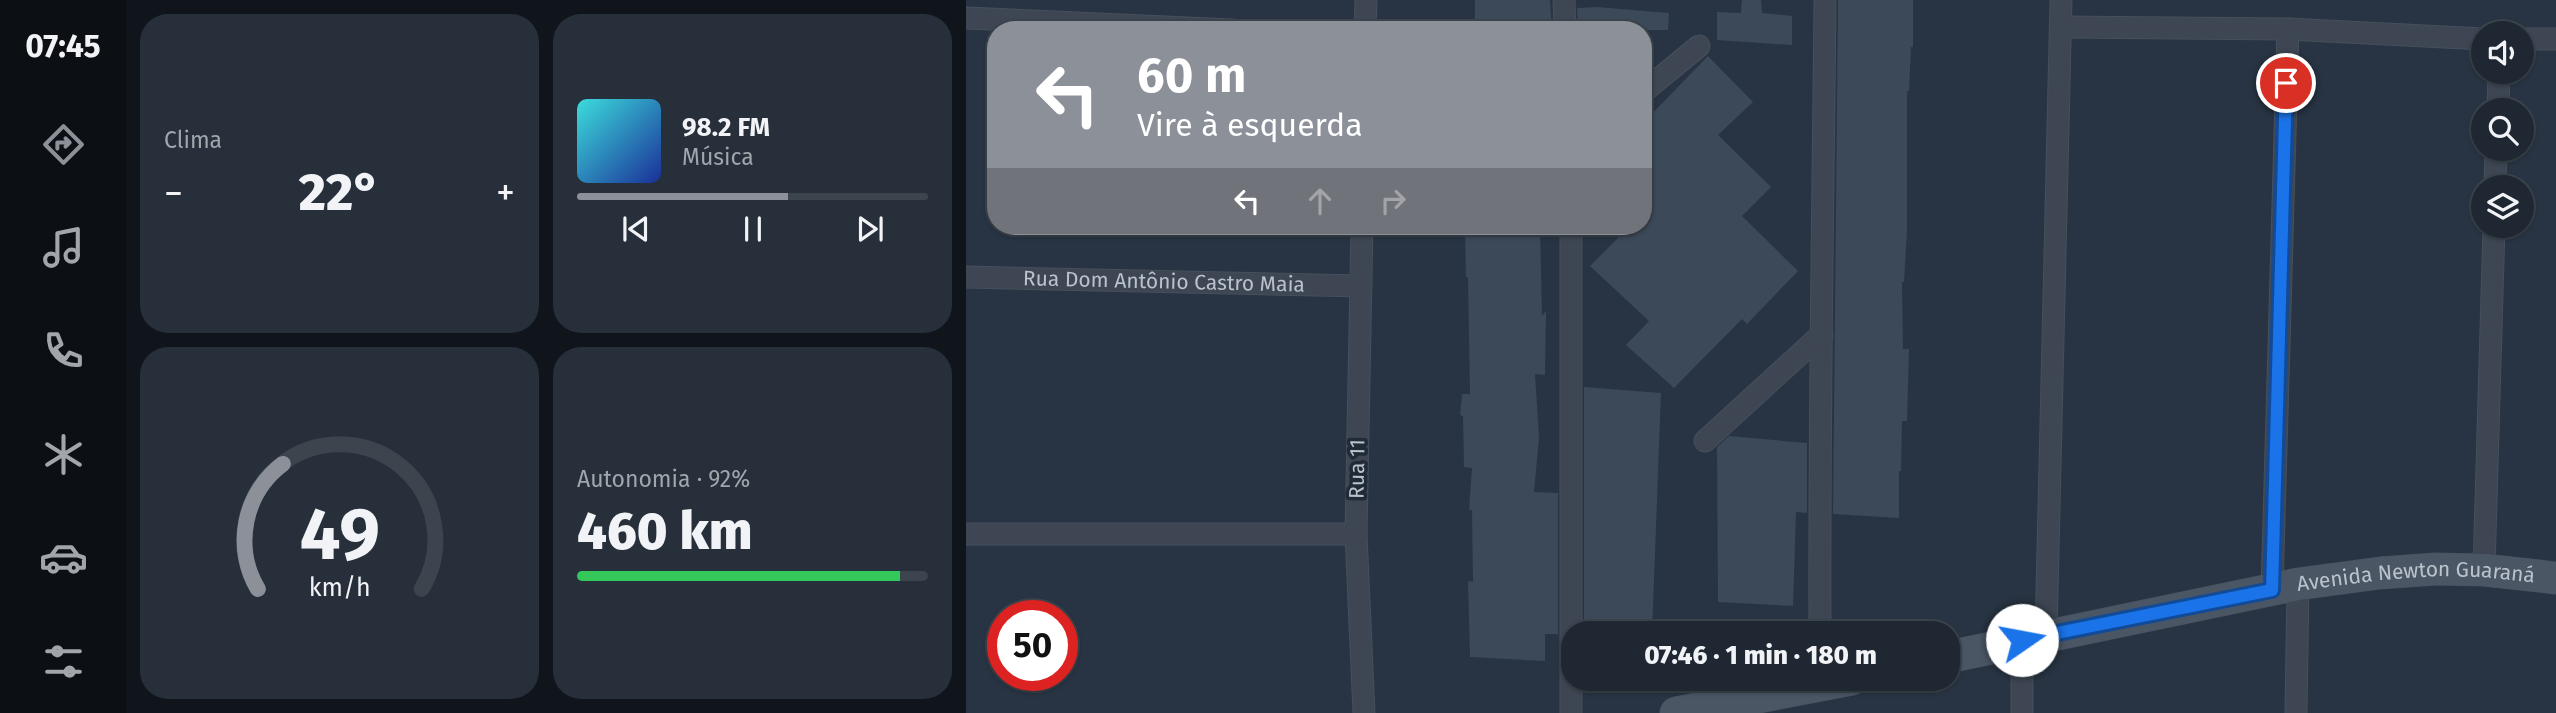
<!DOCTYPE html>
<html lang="pt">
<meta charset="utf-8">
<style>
body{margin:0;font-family:"Fira Sans",sans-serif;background:#262f3a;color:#f1f3f6;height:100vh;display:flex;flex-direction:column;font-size:26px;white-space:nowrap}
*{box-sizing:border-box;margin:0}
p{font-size:23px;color:#a1a5ac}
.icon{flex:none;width:38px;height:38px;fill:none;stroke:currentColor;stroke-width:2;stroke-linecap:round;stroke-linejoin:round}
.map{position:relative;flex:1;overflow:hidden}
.side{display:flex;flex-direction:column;gap:14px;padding:14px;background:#10151c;width:840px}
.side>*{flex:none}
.top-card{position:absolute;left:21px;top:21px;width:665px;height:214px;border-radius:28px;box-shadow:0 2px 5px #0004,0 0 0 2px #3c444d;background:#8c9099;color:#fff;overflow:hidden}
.buttons{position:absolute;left:1505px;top:21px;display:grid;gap:14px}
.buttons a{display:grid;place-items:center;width:63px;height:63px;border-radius:50%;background:#1e2732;box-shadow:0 2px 5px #0004,0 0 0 2px #3c444d;font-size:35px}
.speed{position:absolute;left:21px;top:600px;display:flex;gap:14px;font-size:35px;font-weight:700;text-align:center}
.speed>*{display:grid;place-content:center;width:91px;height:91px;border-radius:50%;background:#1e2732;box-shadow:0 2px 5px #0004,0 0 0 2px #3c444d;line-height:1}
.speed .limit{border:10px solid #d22;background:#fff;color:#111}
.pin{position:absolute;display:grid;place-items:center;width:60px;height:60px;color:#fff;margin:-30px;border:4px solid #fff;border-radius:50%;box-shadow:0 2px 7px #0007}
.me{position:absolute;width:77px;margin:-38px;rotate:78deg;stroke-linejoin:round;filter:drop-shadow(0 0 5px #0008)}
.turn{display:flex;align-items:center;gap:24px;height:147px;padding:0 35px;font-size:32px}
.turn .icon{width:91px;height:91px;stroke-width:2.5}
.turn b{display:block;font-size:49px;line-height:60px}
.lanes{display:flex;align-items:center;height:66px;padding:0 35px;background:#0003;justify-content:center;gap:35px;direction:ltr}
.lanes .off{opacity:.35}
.big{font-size:52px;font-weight:800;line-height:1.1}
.side .tile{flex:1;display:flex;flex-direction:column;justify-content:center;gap:10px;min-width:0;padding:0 24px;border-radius:28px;background:#262f3a}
.side .dial{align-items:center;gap:0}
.dial svg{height:182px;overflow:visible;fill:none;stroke:#3c444d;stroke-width:7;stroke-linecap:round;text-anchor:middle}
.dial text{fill:#f1f3f6;stroke:none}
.song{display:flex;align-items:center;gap:21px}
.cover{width:84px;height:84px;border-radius:10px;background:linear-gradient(135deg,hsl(180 70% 55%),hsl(230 70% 35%))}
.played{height:7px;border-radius:4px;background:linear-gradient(90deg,#8c9099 60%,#3c444d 60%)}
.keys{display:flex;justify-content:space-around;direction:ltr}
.heat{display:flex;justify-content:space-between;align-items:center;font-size:38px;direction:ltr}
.charge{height:10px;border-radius:5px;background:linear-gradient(90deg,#34c759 92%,#3c444d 0)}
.side .tiles{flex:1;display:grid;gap:14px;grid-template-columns:repeat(2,1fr)}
.trip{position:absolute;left:595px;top:621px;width:399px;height:70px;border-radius:28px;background:#1e2732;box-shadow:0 2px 5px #0004,0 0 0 2px #3c444d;font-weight:800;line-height:70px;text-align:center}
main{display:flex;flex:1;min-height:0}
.menu{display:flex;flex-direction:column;width:126px;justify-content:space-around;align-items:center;background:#0c1014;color:#a1a5ac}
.menu .icon{width:49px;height:49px}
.menu .selected{color:#8c9099}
.menu b{font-size:32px;color:#f1f3f6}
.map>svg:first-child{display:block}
.building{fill:#3b4958}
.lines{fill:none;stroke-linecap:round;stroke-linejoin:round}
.street-casing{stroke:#464f5c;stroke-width:23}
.secondary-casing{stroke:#464f5c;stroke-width:33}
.street{stroke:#3d4652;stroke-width:21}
.secondary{stroke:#4b5665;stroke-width:32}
.route-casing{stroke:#114b97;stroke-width:18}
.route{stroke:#1a73e8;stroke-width:12}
.labels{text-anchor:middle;stroke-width:7;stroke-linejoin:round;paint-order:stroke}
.street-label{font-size:21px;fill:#bac2cc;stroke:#212b38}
</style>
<main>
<nav class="menu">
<b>07:45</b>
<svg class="icon selected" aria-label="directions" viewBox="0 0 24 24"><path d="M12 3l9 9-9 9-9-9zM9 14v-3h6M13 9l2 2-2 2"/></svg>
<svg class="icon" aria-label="music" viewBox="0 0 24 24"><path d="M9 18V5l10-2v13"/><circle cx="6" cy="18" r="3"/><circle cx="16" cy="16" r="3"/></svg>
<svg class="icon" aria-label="phone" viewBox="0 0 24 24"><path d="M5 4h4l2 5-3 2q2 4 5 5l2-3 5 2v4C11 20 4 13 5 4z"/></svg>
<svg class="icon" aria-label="climate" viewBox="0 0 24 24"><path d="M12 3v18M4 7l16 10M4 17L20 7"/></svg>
<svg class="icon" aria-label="car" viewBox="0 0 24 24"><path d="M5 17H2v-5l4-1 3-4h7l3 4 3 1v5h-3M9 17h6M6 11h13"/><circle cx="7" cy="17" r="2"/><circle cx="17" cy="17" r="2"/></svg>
<svg class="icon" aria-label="filters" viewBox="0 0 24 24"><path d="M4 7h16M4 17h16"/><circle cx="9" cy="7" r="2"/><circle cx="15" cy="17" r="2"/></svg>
</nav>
<section class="side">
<div class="tiles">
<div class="tile"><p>Clima</p>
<div class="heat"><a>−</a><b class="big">22°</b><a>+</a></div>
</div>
<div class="tile">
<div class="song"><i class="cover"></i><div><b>98.2 FM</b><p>Música</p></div></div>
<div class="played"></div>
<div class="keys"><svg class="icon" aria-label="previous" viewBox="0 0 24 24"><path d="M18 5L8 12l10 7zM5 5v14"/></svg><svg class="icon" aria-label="pause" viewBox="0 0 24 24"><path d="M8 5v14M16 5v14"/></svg><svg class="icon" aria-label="next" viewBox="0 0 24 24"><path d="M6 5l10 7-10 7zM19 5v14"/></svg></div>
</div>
<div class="tile dial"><svg viewBox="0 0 100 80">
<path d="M14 69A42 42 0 1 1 86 69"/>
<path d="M14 69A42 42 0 0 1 25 14" stroke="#8c9099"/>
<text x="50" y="56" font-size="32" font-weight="700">49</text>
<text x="50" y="72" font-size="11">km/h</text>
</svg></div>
<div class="tile"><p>Autonomia · 92%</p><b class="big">460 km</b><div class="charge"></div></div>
</div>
</section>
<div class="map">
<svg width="1590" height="713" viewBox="0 0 1590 713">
<rect width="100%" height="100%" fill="#283443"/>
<!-- building -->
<path class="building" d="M509 0H584L586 30H509Z
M776 0H795L796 13 826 16V45L751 40V12L775 13Z
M872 0H947V47H945L943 91H941V231L938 282H936L937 349H943L941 421H936L935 471H933V518L867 514Z
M631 7 703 13 702 30H612L611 8Z
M742 56 787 102 752 135 805 187 776 216 832 271 781 324 776 319 708 388 660 345 683 321 624 266 664 226H677V123Z
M499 226H574L576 316 580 311 579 375 569 374 573 438 568 492 592 493V634H579V661L504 657 502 581 507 582 506 510H503L506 468 498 467 497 416 494 415 496 394H504L502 277H500Z
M618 387 695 393 686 634H618Z
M763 436 841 443V513L830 512 827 606 752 602 751 447Z"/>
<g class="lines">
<defs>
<g id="street">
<path d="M598 0 599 30"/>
<path d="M0 18 266 30"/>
<path d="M1095 27 1322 29 1517 39"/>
<path d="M399 30 400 0"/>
<path d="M1556 39H1590"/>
<path d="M677 92 733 46"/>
<path d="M1532 110 1533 72"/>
<path d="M1529 187 1530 149"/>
<path d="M396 226 390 534 398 713"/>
<path d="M605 226V713"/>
<path id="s1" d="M0 277 395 286"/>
<path d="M739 441 856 334"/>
<path d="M0 534H390"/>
<path d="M1518 570 1528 226"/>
<path d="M1306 590 1322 29"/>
<path d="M854 634C853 422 857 211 859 0"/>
<path d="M1080 635 1095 0"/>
<path d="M1056 713V640"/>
<path d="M1330 713 1332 584"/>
</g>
<g id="secondary">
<path id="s2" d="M982 657 1332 584 1414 573 1470 569 1518 570 1590 578"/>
<path d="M710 713 886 679"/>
</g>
</defs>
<!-- street casing -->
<use href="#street" class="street-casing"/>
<!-- secondary casing -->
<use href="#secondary" class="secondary-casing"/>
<!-- street -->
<use href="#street" class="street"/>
<!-- secondary -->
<use href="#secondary" class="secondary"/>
</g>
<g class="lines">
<defs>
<path id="route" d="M1056 640 1306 590 1320 83"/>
</defs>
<!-- route casing -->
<use href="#route" class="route-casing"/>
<!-- route -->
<use href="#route" class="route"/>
</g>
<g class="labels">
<!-- street labels -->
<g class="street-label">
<text dy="7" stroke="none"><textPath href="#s1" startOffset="198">Rua Dom Antônio Castro Maia</textPath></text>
<text transform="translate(391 469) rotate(-89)" y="7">Rua 11</text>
<text dy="7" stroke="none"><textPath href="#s2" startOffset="476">Avenida Newton Guaraná</textPath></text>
</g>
</g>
</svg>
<div class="buttons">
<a><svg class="icon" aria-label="sound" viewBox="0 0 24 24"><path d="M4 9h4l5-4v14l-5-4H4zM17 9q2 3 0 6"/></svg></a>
<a><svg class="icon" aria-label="search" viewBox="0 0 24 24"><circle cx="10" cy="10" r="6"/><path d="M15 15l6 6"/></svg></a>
<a><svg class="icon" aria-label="layers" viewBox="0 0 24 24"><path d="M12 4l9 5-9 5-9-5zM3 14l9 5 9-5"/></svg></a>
</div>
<div class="speed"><div class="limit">50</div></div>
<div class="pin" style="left:1320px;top:83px;background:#d93025"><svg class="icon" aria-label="arrive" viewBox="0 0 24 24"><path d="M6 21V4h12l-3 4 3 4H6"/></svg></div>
<svg class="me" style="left:1056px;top:640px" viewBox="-20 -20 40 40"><circle r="19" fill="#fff"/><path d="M0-13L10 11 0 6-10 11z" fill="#1a73e8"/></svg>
<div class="trip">07:46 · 1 min · 180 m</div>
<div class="top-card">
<div class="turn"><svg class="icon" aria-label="left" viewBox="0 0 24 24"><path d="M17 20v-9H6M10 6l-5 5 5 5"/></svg><div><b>60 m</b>Vire à esquerda</div></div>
<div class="lanes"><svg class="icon" aria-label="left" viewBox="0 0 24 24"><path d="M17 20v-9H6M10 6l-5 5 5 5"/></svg><svg class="icon off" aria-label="ahead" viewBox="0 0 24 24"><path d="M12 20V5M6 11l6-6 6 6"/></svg><svg class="icon off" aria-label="right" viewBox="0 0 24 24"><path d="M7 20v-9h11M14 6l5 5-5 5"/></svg></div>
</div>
</div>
</main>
